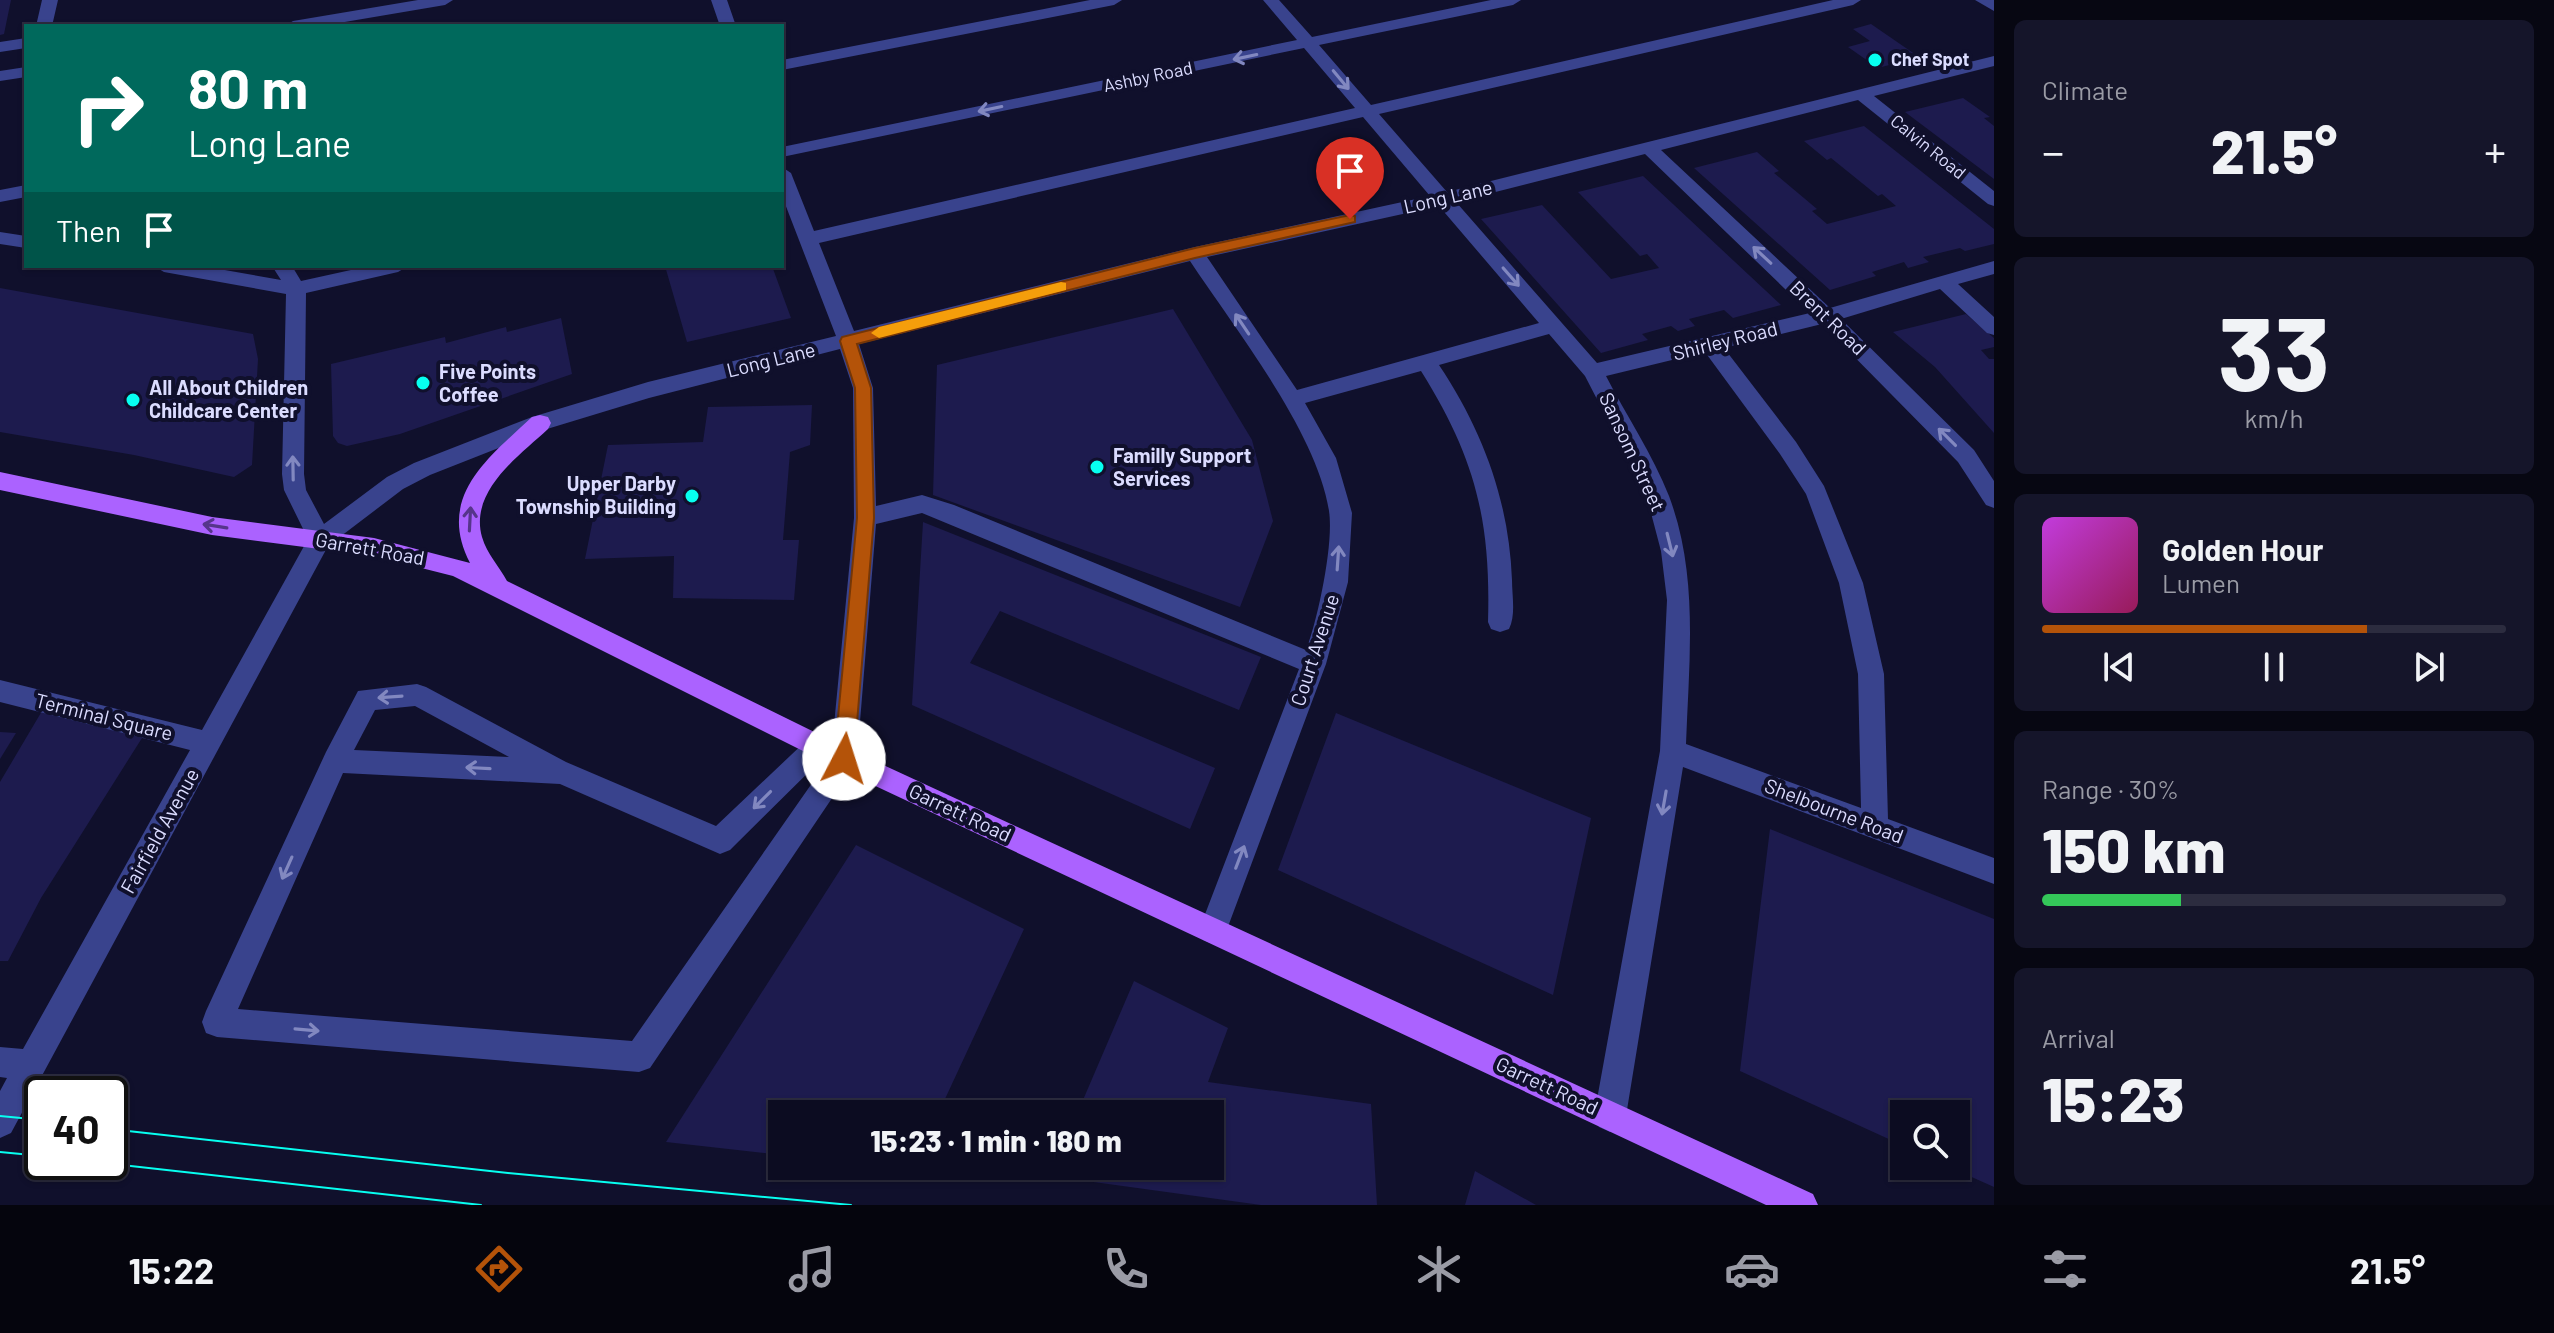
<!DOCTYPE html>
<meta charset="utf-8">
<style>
body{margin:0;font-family:Barlow,sans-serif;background:#15152a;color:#f1f3f6;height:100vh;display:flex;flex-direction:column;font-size:30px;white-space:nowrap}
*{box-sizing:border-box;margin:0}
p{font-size:26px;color:#9a9ba5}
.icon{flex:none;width:44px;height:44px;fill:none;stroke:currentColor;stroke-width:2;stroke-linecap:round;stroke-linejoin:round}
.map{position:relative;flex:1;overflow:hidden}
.sheet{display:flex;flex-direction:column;gap:20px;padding:20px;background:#070712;width:560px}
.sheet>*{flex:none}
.guide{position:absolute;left:24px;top:24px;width:760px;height:244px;border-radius:0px;box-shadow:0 2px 6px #0004,0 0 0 2px #2c2c3f;background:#00695c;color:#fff;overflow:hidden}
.controls{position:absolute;left:1890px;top:1100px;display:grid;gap:16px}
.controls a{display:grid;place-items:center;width:80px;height:80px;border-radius:0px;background:#0c0c21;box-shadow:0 2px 6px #0004,0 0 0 2px #2c2c3f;font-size:40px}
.speed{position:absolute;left:24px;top:1076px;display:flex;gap:16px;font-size:40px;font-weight:700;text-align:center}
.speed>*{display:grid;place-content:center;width:104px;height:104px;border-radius:50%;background:#0c0c21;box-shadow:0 2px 6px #0004,0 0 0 2px #2c2c3f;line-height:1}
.speed .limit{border:4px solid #111;border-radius:12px;background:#fff;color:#111}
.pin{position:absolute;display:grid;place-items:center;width:68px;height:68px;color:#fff;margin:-82px -34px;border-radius:50% 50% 50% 0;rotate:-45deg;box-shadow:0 0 8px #0007}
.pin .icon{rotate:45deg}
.me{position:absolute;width:88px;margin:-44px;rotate:5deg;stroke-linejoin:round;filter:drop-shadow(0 0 6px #0008)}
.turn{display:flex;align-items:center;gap:28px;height:168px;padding:0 32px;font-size:36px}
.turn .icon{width:104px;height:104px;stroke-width:2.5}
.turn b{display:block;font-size:56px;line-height:68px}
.then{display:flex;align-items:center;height:76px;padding:0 32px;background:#0003;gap:16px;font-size:30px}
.big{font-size:60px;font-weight:800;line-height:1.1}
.sheet .tile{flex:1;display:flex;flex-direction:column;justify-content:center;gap:12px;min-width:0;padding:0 28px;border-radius:12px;background:#15152a}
.sheet .dial{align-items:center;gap:0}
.dial b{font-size:104px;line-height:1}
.song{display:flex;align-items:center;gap:24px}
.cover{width:96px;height:96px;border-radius:12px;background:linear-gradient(135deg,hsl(290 70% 55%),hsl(330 70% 35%))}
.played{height:8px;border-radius:4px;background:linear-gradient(90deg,#b45309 70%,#2c2c3f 70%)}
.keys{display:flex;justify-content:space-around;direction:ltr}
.heat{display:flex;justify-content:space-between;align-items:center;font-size:44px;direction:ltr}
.charge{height:12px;border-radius:6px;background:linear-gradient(90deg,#34c759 30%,#2c2c3f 0)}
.trip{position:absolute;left:768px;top:1100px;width:456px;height:80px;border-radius:0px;background:#0c0c21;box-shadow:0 2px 6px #0004,0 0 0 2px #2c2c3f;font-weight:800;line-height:80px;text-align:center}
.tab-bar{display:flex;height:128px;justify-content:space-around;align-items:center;background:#05050d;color:#9a9ba5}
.tab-bar .icon{width:56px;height:56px}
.tab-bar .active{color:#b45309}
.tab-bar b{font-size:36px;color:#f1f3f6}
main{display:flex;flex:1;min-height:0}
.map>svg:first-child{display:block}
.building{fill:#1d1b4e}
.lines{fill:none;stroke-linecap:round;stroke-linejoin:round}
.minor{fill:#39438d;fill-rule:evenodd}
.major{fill:#ab62ff;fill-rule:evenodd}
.tram{stroke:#07fff0;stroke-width:2}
.oneway{stroke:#8288c0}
.oneway2{stroke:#56358b}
.route{fill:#b45309;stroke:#753606;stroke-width:2}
.slow{fill:#f59e0b}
.poi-dot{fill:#07fff0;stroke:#10102c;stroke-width:3}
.labels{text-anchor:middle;stroke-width:8;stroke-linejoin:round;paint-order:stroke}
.far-poi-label{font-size:18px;font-weight:bold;fill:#dbdcff;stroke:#10102c;text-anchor:start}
.far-street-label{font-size:18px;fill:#dbdcff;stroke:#10102c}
.street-label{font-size:20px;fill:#dbdcff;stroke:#10102c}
.poi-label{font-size:20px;font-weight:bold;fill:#dbdcff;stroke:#10102c;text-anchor:start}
</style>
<main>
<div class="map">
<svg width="1994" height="1205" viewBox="0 0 1994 1205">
<rect width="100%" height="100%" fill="#10102c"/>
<!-- building -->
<path class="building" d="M0 0H11L4 34 0 35Z
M1871 24 1919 57 1878 68 1848 47 1870 41 1853 29Z
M1963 98 1990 117 1984 118 1994 126V179L1905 112Z
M1864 126 1994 229V244L1965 251 1960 248 1923 257 1929 262 1908 268 1904 262 1872 272 1876 276 1830 290 1694 168 1757 152 1779 171 1774 173 1817 209 1812 211 1827 224 1896 206 1882 194 1878 196 1831 158 1827 160 1804 141Z
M1643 176 1781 305 1733 318 1724 310 1689 319 1695 326 1678 331 1671 326 1642 334 1648 340 1601 353 1481 219 1542 205 1611 279 1659 268 1647 254 1640 256 1578 192Z
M665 266H772L791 318 687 342Z
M0 288 253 334 258 359 252 465 234 477 134 455 0 432Z
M1173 309 1252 440 1273 521 1240 607 933 495 937 365Z
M1966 314 1994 338V347L1981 350 1989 359H1994V433L1935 367 1893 332Z
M561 318 572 374 400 434 347 446 338 443 333 436 331 364 445 337 446 343 506 327 507 332Z
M812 405 810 445 790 452 783 540H799L794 600 673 598 674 556 585 559 608 445 703 442 708 407Z
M923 522 1261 657 1239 710 1000 611 970 663 1215 768 1190 829 912 705Z
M42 711 142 738 41 898 8 961H0V782Z
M1336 713 1591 818 1553 995 1278 870Z
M0 732 16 733 0 759Z
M1770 829 1994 919V1187L1947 1166H1956V1114H1904V1146L1740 1071Z
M856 845 1024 929 938 1114H782V1155L666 1142Z
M1134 981 1228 1028 1208 1082 1371 1104 1377 1205H1261L1050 1176 1054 1166H1210V1114H1077Z
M1475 1171 1536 1205H1465Z"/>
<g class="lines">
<!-- minor -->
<path class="minor" d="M42 0H58L52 26H36Z
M418 0H453L445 5 321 26H285L293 21Z
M711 0H727L736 26H720Z
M1090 0H1122L1114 5 782 70V60Z
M1263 0H1279L1312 37 1491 0H1521L1513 5 1319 45 1371 105 1833 0H1861L1853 5 1379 114 1447 192 1994 56V66L1874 96 1994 191V206L1988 204 1858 100 1661 150 1830 308 1994 261V274L1958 284 1994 317V335L1987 333 1940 289 1841 319 1974 450 1994 481V508L1986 505 1958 462 1822 324 1724 348 1796 442 1824 486 1863 583 1884 674 1888 819 1994 858V884L1683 767 1626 1116 1621 1127 1610 1132 1599 1127 1594 1116 1660 751 1667 600 1661 551 1646 494 1585 376 1549 334 1439 365C1483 431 1509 501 1512 580 1512 596 1516 615 1509 629L1500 632 1491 629 1488 622C1491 520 1475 457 1421 371L1305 403 1336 458 1352 513 1348 582 1326 664 1223 940 1213 944 1203 940 1199 930 1299 669 922 513 876 524 857 759 853 767 650 1068 639 1072 217 1037 206 1033 202 1022 206 1011 326 752 358 691 417 684 426 687 566 762 716 826 809 738 818 734 827 738 831 746 827 754 730 850 720 854 560 784 343 773 238 1009 632 1041 831 756 854 518 853 388 840 349 649 398 547 429 430 475 403 489 328 546 11 1133 0 1138V1091L7 1078 0 1077V1047L23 1049 190 750 0 702V680L202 730 308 539 284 490 282 474 286 294 164 272 154 266H202L281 280 272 266H292L301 281 369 266H408L398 272 306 293 304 474 306 490 324 524 387 477 414 463 532 417 648 382 836 336 782 196V167L791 173 814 231 1355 108 1304 48 782 157V147L1297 40ZM1363 117 1430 196 1195 247 854 331 819 243ZM1645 154 1810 313 1597 363 1456 202ZM1439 206 1539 323 1297 390 1207 257ZM1190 261C1235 329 1317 432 1329 511 1334 543 1318 619 1306 650L954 505 922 495 876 506 873 388 859 344ZM1705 352 1780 454 1806 494 1839 583 1858 674 1861 808 1686 744C1689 660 1699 576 1669 496 1653 455 1626 415 1606 376ZM415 706 509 757 354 750 375 710Z
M1975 0H1994V11Z
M26 38V48L0 52V42Z
M26 67V77L0 81V71Z
M26 185V197L0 202V190Z
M0 232 26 236V248L0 244Z"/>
<!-- major -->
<path class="major" d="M540 415 548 417 551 423 548 429C519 456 469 491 482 537 487 554 499 566 507 581L853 751 1813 1194 1818 1205H1766L835 767 453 576 374 556 212 535 0 490V472L212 517 374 538 470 563C436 497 487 459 532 417Z"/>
<!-- tram -->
<path class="tram" d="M0 1116 42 1120
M110 1129 508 1173 851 1205
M0 1152 42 1156
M95 1162 481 1205"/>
</g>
<!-- one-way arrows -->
<defs><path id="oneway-shaft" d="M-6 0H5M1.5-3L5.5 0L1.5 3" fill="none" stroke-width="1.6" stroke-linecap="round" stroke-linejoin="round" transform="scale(2)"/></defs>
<g class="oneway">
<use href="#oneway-shaft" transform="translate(1245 57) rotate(168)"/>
<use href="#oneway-shaft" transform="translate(1341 80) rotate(50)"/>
<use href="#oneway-shaft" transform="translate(990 109) rotate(168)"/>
<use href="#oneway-shaft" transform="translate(1762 255) rotate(-137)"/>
<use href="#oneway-shaft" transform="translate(1511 277) rotate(49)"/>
<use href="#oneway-shaft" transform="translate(1242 324) rotate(-124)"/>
<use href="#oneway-shaft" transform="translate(1947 437) rotate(-135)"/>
<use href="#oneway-shaft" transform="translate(293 468) rotate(-91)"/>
<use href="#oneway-shaft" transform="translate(1670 545) rotate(76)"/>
<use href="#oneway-shaft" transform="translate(1338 558) rotate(-86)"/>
<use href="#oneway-shaft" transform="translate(390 697) rotate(176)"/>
<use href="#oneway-shaft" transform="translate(478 768) rotate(-177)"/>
<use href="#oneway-shaft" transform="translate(762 800) rotate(135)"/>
<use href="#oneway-shaft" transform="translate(1664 803) rotate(100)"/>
<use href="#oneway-shaft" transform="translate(1240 857) rotate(-69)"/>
<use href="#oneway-shaft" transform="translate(287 868) rotate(114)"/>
<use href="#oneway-shaft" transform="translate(307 1030) rotate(5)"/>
</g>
<g class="oneway2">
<use href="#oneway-shaft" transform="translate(470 519) rotate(-87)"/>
<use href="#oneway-shaft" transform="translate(215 526) rotate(-171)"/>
</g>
<!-- route -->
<path class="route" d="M1350 215 1355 216V222L1195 258 857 344 871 388 874 518 854 759 851 765 844 768 837 765 834 759 857 518 855 388 840 341 842 337 1195 248Z"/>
<!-- slow -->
<path class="slow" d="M1061 282 1066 283V290L879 338 871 333 879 327Z"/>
<!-- markers -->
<g class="poi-dot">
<circle cx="1875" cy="60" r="8"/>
<circle cx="423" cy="383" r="8"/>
<circle cx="133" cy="400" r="8"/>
<circle cx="1097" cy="467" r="8"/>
<circle cx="692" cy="496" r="8"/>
</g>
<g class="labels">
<!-- far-poi labels -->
<g class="far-poi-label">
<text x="1891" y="66">Chef Spot</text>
</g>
<!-- far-street labels -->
<g class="far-street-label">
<text transform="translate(1148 77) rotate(-12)" y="6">Ashby Road</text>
<text transform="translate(1928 147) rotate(39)" y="6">Calvin Road</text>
</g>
<!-- street labels -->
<g class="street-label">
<text transform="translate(1448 197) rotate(-13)" y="7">Long Lane</text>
<text transform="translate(1828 318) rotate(44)" y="7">Brent Road</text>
<text transform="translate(1725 341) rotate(-14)" y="7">Shirley Road</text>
<text transform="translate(771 360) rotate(-14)" y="7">Long Lane</text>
<text transform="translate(1632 452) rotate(65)" y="7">Sansom Street</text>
<text transform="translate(370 549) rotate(10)" y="7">Garrett Road</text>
<text transform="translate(1315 650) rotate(-72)" y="7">Court Avenue</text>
<text transform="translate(104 717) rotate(14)" y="7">Terminal Square</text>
<text transform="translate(1834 811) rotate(21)" y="7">Shelbourne Road</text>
<text transform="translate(960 813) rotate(25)" y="7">Garrett Road</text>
<text transform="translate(160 831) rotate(-61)" y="7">Fairfield Avenue</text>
<text transform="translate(1547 1086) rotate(25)" y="7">Garrett Road</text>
</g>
<!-- poi labels -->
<g class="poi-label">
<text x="439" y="379">Five Points<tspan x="439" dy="23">Coffee</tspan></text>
<text x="149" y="395">All About Children<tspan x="149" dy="23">Childcare Center</tspan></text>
<text x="1113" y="463">Familly Support<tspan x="1113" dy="23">Services</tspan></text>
<text x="676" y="491" text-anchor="end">Upper Darby<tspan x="676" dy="23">Township Building</tspan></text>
</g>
</g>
</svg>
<div class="controls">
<a><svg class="icon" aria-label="search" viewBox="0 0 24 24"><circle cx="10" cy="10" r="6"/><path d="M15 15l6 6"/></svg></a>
</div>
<div class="speed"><div class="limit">40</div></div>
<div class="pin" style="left:1350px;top:219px;background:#d93025"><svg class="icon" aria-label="arrive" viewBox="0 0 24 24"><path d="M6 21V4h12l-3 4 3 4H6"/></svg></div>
<svg class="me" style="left:844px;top:759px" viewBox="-20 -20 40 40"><circle r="19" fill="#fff"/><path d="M0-13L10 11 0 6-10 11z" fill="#b45309"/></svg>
<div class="trip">15:23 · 1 min · 180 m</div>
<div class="guide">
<div class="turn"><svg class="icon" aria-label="right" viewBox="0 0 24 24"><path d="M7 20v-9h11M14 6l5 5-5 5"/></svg><div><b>80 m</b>Long Lane</div></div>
<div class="then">Then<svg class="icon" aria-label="arrive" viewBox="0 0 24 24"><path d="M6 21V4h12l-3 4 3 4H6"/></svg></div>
</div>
</div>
<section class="sheet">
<div class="tile"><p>Climate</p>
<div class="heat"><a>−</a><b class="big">21.5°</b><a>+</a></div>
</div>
<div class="tile dial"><b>33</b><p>km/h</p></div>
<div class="tile">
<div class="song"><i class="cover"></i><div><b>Golden Hour</b><p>Lumen</p></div></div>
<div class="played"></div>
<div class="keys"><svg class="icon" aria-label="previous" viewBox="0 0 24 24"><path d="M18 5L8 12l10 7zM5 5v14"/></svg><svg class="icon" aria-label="pause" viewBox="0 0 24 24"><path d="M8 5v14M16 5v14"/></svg><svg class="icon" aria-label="next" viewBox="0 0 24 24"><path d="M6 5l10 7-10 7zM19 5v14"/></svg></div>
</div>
<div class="tile"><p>Range · 30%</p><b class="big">150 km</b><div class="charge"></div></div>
<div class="tile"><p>Arrival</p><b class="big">15:23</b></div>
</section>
</main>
<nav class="tab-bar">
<b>15:22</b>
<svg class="icon active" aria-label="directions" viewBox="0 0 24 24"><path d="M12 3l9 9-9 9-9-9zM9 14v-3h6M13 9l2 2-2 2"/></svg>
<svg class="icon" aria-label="music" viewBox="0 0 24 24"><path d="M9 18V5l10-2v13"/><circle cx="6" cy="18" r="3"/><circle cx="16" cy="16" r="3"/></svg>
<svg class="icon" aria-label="phone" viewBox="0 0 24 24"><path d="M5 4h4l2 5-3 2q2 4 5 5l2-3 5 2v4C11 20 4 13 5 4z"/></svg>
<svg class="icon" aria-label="climate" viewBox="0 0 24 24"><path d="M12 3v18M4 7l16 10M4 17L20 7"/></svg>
<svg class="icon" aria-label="car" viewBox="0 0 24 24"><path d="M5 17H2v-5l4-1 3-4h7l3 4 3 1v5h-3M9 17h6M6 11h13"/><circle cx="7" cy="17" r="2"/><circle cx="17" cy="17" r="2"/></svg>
<svg class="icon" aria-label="filters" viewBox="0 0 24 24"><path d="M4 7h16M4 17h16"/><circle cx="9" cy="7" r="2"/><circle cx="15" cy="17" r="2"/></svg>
<b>21.5°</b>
</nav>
